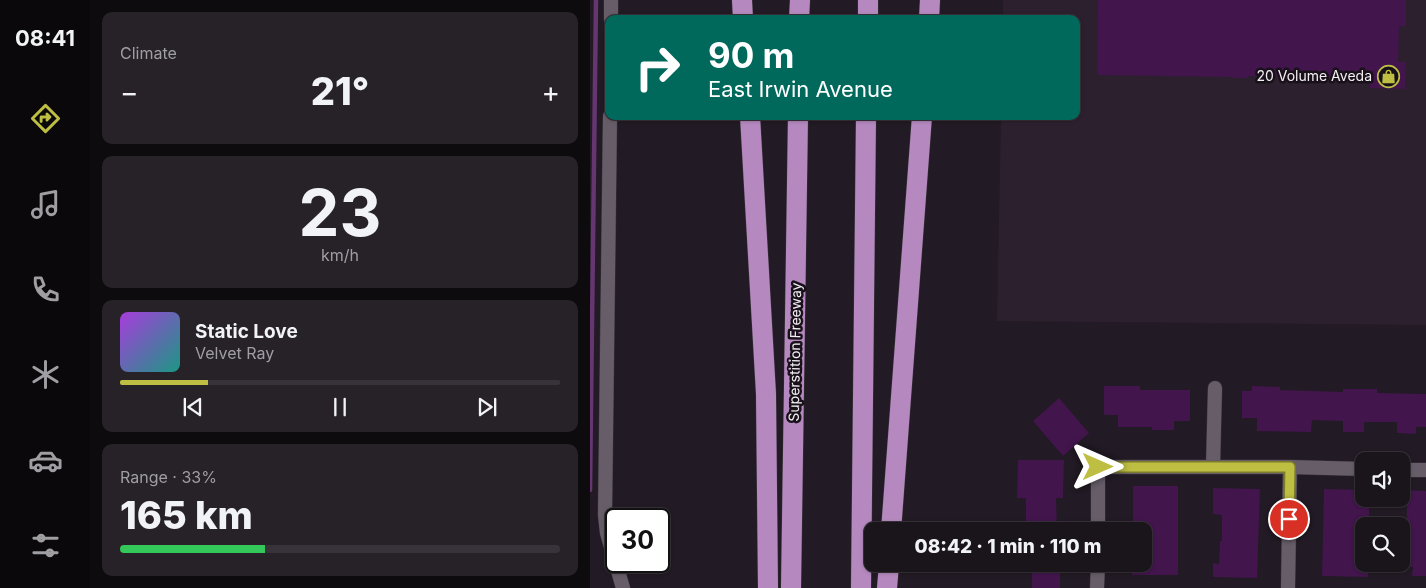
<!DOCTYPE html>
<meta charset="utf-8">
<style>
body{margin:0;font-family:Inter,sans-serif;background:#272128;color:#f1f3f6;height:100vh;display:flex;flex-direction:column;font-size:19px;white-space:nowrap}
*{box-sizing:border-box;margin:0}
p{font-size:16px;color:#9f9ea3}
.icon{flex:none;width:28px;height:28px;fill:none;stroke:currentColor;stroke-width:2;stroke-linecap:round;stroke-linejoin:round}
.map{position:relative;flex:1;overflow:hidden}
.drawer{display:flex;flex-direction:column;gap:12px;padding:12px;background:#0e0b0f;width:500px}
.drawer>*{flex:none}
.hud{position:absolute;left:15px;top:15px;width:475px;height:105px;border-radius:10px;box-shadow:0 1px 4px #0004,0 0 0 1px #38333a;background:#00695c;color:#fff;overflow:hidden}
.buttons{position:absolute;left:765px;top:452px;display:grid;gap:10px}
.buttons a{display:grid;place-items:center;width:55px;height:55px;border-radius:10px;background:#1a141b;box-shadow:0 1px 4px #0004,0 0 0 1px #38333a;font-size:25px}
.speed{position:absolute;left:15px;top:508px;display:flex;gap:10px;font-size:25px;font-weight:700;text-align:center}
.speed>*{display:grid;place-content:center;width:65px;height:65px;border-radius:50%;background:#1a141b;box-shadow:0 1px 4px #0004,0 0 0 1px #38333a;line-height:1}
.speed .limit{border:2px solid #111;border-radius:8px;background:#fff;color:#111}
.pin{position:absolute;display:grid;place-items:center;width:42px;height:42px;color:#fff;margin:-21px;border:2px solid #fff;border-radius:50%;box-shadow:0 1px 5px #0007}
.me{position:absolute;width:55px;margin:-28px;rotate:90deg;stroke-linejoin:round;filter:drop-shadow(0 0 4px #0008)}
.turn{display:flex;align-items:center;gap:18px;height:105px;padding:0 20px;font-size:22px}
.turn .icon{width:65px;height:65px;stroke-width:2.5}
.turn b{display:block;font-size:35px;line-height:42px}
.big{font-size:38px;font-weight:800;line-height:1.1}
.drawer .card{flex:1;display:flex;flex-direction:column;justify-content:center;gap:8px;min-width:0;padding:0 18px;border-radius:10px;background:#272128}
.drawer .dial{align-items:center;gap:0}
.dial b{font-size:65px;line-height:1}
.song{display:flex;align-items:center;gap:15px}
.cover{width:60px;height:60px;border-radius:8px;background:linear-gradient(135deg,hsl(280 70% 55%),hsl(170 70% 35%))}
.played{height:5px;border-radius:2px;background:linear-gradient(90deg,#bebf42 20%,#38333a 20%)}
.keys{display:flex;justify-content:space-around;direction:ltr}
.heat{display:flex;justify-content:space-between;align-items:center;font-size:28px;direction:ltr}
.charge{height:8px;border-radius:4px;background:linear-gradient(90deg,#34c759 33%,#38333a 0)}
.trip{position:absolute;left:274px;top:522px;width:288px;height:50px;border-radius:10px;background:#1a141b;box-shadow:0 1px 4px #0004,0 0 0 1px #38333a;font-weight:800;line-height:50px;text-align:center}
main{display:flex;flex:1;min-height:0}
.tabs{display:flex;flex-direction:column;width:90px;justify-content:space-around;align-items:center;background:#0a080b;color:#9f9ea3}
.tabs .icon{width:35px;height:35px}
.tabs .current{color:#bebf42}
.tabs b{font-size:22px;color:#f1f3f6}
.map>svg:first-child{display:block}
.built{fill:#2c202f}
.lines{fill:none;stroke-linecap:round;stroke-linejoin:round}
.stream{stroke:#653670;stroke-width:4.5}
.building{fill:#42154d}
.minor-casing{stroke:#3a343b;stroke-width:15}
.highway-casing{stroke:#3a343b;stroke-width:21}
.minor{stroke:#665d69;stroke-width:14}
.highway{stroke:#b589bf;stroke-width:20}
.route-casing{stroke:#7c7c2b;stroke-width:12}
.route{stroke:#bebf42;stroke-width:9}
.labels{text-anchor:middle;stroke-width:5;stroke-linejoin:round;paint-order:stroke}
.poi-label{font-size:14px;fill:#f4eff5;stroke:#18111a;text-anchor:end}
.street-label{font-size:14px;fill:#f4eff5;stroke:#18111a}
</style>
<main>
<nav class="tabs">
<b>08:41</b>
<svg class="icon current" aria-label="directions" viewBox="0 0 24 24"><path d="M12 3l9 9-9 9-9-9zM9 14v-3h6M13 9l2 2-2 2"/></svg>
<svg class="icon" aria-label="music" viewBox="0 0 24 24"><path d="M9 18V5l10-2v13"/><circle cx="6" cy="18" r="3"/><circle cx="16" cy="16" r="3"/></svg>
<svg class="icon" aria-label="phone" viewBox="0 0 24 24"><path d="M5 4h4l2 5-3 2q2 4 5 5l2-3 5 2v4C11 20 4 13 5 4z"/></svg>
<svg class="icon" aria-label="climate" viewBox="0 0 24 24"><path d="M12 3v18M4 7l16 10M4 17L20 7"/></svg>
<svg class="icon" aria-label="car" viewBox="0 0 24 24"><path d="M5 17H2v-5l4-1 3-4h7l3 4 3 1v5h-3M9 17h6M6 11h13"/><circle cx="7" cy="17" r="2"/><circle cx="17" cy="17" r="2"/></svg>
<svg class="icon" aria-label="filters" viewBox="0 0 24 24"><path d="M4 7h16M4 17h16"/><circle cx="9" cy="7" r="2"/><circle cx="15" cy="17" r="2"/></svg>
</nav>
<section class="drawer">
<div class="card"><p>Climate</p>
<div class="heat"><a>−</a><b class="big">21°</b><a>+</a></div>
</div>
<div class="card dial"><b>23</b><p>km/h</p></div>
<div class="card">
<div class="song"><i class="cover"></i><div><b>Static Love</b><p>Velvet Ray</p></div></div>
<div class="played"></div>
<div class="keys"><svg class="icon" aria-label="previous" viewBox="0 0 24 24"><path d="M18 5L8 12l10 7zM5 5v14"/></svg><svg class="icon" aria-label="pause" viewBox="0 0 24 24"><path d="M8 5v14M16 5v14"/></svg><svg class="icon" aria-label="next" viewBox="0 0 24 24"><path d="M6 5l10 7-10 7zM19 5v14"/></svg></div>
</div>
<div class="card"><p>Range · 33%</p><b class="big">165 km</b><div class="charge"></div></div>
</section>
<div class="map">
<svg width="836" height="588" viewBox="0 0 836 588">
<rect width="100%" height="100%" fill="#221a24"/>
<!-- built -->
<path class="built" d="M413 0H836V325L407 321 411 116H486V19H413Z"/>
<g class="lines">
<!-- stream -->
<path class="stream" d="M0 490 6 0"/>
</g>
<!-- building -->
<path class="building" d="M508 0H816V26H809L808 62H816L815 89 780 88V78L657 76V78H644V77L507 75Z
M514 386H550V390H600V421H584V430H562V427H528V415H514Z
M662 386 690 387V390L753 392V389H787V393L836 394V427H826V434L807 433V422H774V432H753V421L722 420 721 432 667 431V418H652V391H662Z
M469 398 499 433 473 456 443 421Z
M428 460H474L473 498H466L467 531H436V498H427Z
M543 486H588V575H542V564H552V524H543Z
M623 488 670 489 667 578 623 577V563L629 564 630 541H632V515L623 514Z
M734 489 774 490V499H779V517H771L770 539H774V564H778V577L732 576Z
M814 490 836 491V576H822L823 567H816L817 504H814Z
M442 569H470V588H442Z"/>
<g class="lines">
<defs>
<path id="minor" d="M21 19V0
M20 116 15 515 17 533 33 588
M623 467 625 388
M811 470H836
M508 531V467H700L774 469
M507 588 508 564
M698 588 700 467"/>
<path id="highway" d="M152 0 153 19
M209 19 210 0
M278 19V0
M339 19 340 0
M160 116 176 394 178 588
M301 531 332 116
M201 588 208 116
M271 588 276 116
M297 588 299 564"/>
</defs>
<!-- minor casing -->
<use href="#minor" class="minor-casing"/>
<!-- highway casing -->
<use href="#highway" class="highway-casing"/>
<!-- minor -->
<use href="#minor" class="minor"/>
<!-- highway -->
<use href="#highway" class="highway"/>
</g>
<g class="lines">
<defs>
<path id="route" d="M508 467H700L699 519"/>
</defs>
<!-- route casing -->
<use href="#route" class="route-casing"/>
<!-- route -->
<use href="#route" class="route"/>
</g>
<!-- icons -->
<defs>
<symbol id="shop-ring" viewBox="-11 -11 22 22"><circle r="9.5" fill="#18111a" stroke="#bebf42" stroke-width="1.5"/><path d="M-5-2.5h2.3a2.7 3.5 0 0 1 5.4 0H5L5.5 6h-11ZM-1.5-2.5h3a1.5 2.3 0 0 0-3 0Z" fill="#bebf42"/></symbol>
</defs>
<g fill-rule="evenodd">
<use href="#shop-ring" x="786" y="64" width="25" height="25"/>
</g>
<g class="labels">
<!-- poi labels -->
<g class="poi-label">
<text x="782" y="81">20 Volume Aveda</text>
</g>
<!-- street labels -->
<g class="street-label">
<text transform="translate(205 352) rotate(-89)" y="5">Superstition Freeway</text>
</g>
</g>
</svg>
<div class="buttons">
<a><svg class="icon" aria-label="sound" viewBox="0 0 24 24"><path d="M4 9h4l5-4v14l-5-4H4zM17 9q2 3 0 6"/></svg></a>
<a><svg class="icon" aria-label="search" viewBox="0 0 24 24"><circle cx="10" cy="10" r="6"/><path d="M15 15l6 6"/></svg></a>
</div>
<div class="speed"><div class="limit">30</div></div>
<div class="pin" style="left:699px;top:519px;background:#d93025"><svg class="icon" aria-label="arrive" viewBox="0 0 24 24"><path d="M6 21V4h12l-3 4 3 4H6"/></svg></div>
<svg class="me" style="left:508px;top:467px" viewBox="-20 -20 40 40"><path d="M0-17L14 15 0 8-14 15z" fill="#bebf42" stroke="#fff" stroke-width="4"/></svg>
<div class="trip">08:42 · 1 min · 110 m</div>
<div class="hud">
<div class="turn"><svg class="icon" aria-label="right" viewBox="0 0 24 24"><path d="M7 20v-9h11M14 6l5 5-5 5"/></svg><div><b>90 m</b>East Irwin Avenue</div></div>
</div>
</div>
</main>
